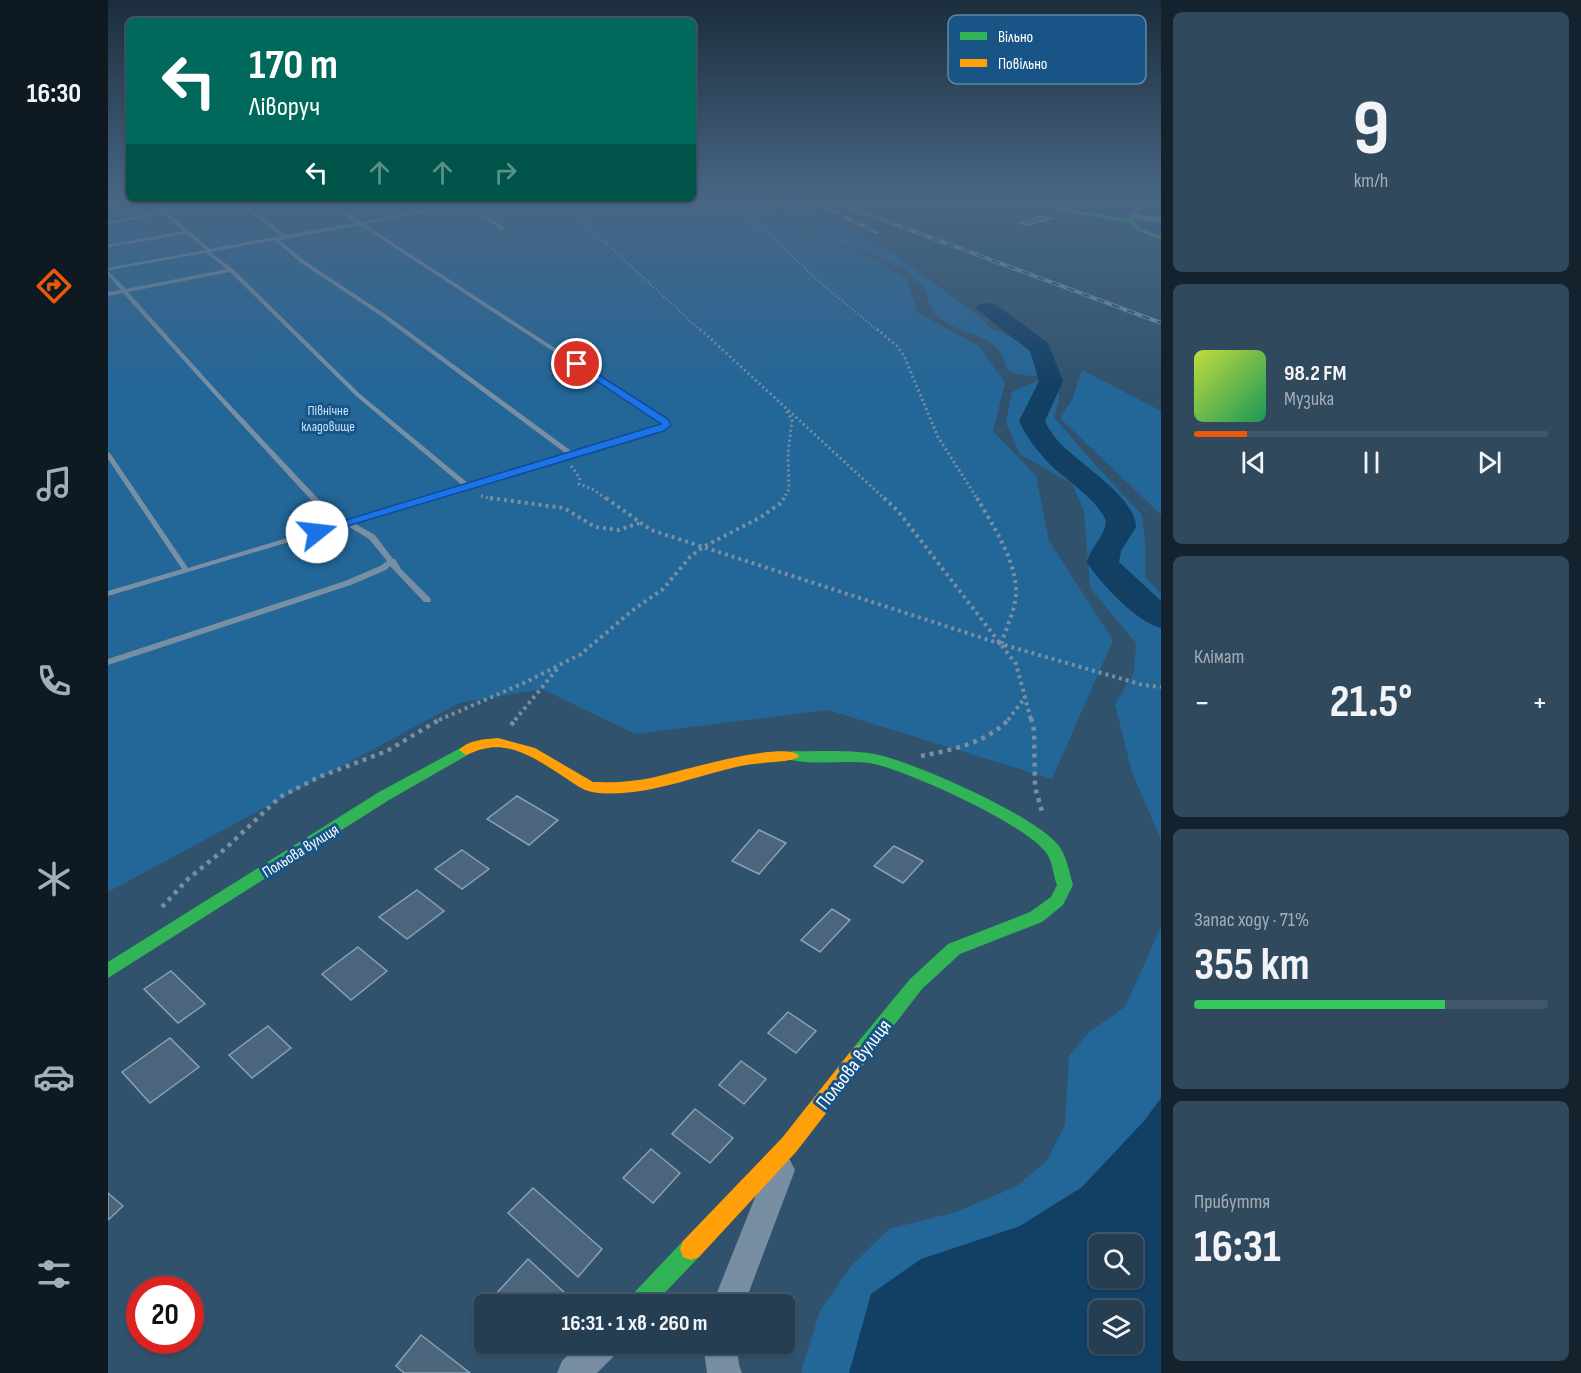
<!DOCTYPE html>
<html lang="uk">
<meta charset="utf-8">
<style>
body{margin:0;font-family:"Sofia Sans Condensed",sans-serif;background:#31495c;color:#f1f3f6;height:100vh;display:flex;flex-direction:column;font-size:22px;white-space:nowrap}
*{box-sizing:border-box;margin:0}
p{font-size:20px;color:#a3aeb8}
.icon{flex:none;width:33px;height:33px;fill:none;stroke:currentColor;stroke-width:2;stroke-linecap:round;stroke-linejoin:round}
.map{position:relative;flex:1;overflow:hidden}
.side{display:flex;flex-direction:column;gap:12px;padding:12px;background:#14222d;width:420px}
.side>*{flex:none}
.top-card{position:absolute;left:18px;top:18px;width:570px;height:183px;border-radius:9px;box-shadow:0 2px 4px #0004,0 0 0 2px #425769;background:#00695c;color:#fff;overflow:hidden}
.controls{position:absolute;left:981px;top:1234px;display:grid;gap:12px}
.controls a{display:grid;place-items:center;width:54px;height:54px;border-radius:9px;background:#253e52;box-shadow:0 2px 4px #0004,0 0 0 2px #425769;font-size:30px}
.speed{position:absolute;left:18px;top:1276px;display:flex;gap:12px;font-size:30px;font-weight:700;text-align:center}
.speed>*{display:grid;place-content:center;width:78px;height:78px;border-radius:50%;background:#253e52;box-shadow:0 2px 4px #0004,0 0 0 2px #425769;line-height:1}
.speed .limit{border:9px solid #d22;background:#fff;color:#111}
.pin{position:absolute;display:grid;place-items:center;width:51px;height:51px;color:#fff;margin:-26px;border:3px solid #fff;border-radius:50%;box-shadow:0 2px 6px #0007}
.me{position:absolute;width:66px;margin:-33px;rotate:74deg;stroke-linejoin:round;filter:drop-shadow(0 0 4px #0008)}
.turn{display:flex;align-items:center;gap:21px;height:126px;padding:0 24px;font-size:27px}
.turn .icon{width:78px;height:78px;stroke-width:2.5}
.turn b{display:block;font-size:42px;line-height:51px}
.lanes{display:flex;align-items:center;height:57px;padding:0 24px;background:#0003;justify-content:center;gap:30px;direction:ltr}
.lanes .off{opacity:.35}
.big{font-size:45px;font-weight:700;line-height:1.1}
.side .card{flex:1;display:flex;flex-direction:column;justify-content:center;gap:9px;min-width:0;padding:0 21px;border-radius:9px;background:#31495c}
.side .dial{align-items:center;gap:0}
.dial b{font-size:78px;line-height:1}
.song{display:flex;align-items:center;gap:18px}
.cover{width:72px;height:72px;border-radius:9px;background:linear-gradient(135deg,hsl(70 70% 55%),hsl(150 70% 35%))}
.played{height:6px;border-radius:3px;background:linear-gradient(90deg,#ea580c 15%,#425769 15%)}
.keys{display:flex;justify-content:space-around;direction:ltr}
.heat{display:flex;justify-content:space-between;align-items:center;font-size:33px;direction:ltr}
.charge{height:9px;border-radius:4px;background:linear-gradient(90deg,#34c759 71%,#425769 0)}
.trip{position:absolute;left:366px;top:1294px;width:321px;height:60px;border-radius:9px;background:#253e52;box-shadow:0 2px 4px #0004,0 0 0 2px #425769;font-weight:700;line-height:60px;text-align:center}
main{display:flex;flex:1;min-height:0}
.dock{display:flex;flex-direction:column;width:108px;justify-content:space-around;align-items:center;background:#0f1921;color:#a3aeb8}
.dock .icon{width:42px;height:42px}
.dock .active{color:#ea580c}
.dock b{font-size:27px;color:#f1f3f6}
.map>svg:first-child{display:block}
.green{fill:#236698;fill-rule:evenodd}
.water{fill:#123f64;fill-rule:evenodd}
.lines{fill:none;stroke-linecap:round;stroke-linejoin:round}
.river{fill:#123f64;fill-rule:evenodd}
.building{fill:#4b667c;stroke:#8ba0b0;stroke-width:1.5}
.path-far3{stroke:#788ea3;stroke-width:2;stroke-dasharray:1.5 2;stroke-linecap:butt}
.path-far2{stroke:#788ea3;stroke-width:3;stroke-dasharray:2 3;stroke-linecap:butt}
.path-far1{stroke:#788ea3;stroke-width:4;stroke-dasharray:3 4;stroke-linecap:butt}
.path{stroke:#788ea3;stroke-width:4.5;stroke-dasharray:4 5;stroke-linecap:butt}
.lane{fill:#788ea3;fill-rule:evenodd}
.street{fill:#788ea3;fill-rule:evenodd}
.fast{fill:#30b455;fill-rule:evenodd}
.slow{fill:#ff9f0a;fill-rule:evenodd}
.rail-casing{stroke:#7990a3;stroke-width:4}
.rail{stroke:#185586;stroke-width:2;stroke-dasharray:8;stroke-linecap:butt}
.route{fill:#1a73e8;stroke:#114b97;stroke-width:1.5}
.labels{text-anchor:middle;stroke-width:6;stroke-linejoin:round;paint-order:stroke}
.far-park-label{font-size:14px;fill:#c3e2f9;stroke:#185586}
.street-label{font-size:16px;fill:#fff;stroke:#185586}
.near-street-label{font-size:20px;fill:#fff;stroke:#185586}
.key{fill:#185586;stroke:#5d88aa;stroke-width:1.5}
.key-label{font-size:16px;fill:#fff}
</style>
<main>
<nav class="dock">
<b>16:30</b>
<svg class="icon active" aria-label="directions" viewBox="0 0 24 24"><path d="M12 3l9 9-9 9-9-9zM9 14v-3h6M13 9l2 2-2 2"/></svg>
<svg class="icon" aria-label="music" viewBox="0 0 24 24"><path d="M9 18V5l10-2v13"/><circle cx="6" cy="18" r="3"/><circle cx="16" cy="16" r="3"/></svg>
<svg class="icon" aria-label="phone" viewBox="0 0 24 24"><path d="M5 4h4l2 5-3 2q2 4 5 5l2-3 5 2v4C11 20 4 13 5 4z"/></svg>
<svg class="icon" aria-label="climate" viewBox="0 0 24 24"><path d="M12 3v18M4 7l16 10M4 17L20 7"/></svg>
<svg class="icon" aria-label="car" viewBox="0 0 24 24"><path d="M5 17H2v-5l4-1 3-4h7l3 4 3 1v5h-3M9 17h6M6 11h13"/><circle cx="7" cy="17" r="2"/><circle cx="17" cy="17" r="2"/></svg>
<svg class="icon" aria-label="filters" viewBox="0 0 24 24"><path d="M4 7h16M4 17h16"/><circle cx="9" cy="7" r="2"/><circle cx="15" cy="17" r="2"/></svg>
</nav>
<div class="map">
<svg width="1053" height="1373" viewBox="0 0 1053 1373">
<rect width="100%" height="100%" fill="#31526d"/>
<!-- green -->
<path class="green" d="M0 199H649L672 212 681 221 736 248 768 260 798 279 810 313 871 346 897 383 885 431 928 476 941 541 1005 640 944 779 720 710 527 734 434 689 351 703 0 892Z
M669 201C746 217 805 269 867 313L884 329 918 344 935 368 936 374C922 377 912 376 899 370 892 333 863 339 838 322 817 309 825 305 816 289 809 277 789 265 776 259 768 255 758 254 750 251 734 246 692 227 680 216 676 212 673 206 669 201Z
M974 370 1053 411V515L952 418 964 400Z
M929 381 950 384 951 400 946 417 982 459 1034 515 1037 542V577L1053 594V840L1024 772 1007 704 1026 673 1028 643 982 588 976 511 964 484 912 454 898 423 904 392Z
M1053 927V1373H694V1368L712 1311 743 1266 781 1229 848 1212 907 1187 938 1162 957 1125 961 1056 980 1033 1017 1007ZM992 1245H1024V1278H992ZM992 1311H1024V1344H992Z"/>
<!-- water -->
<path class="water" d="M1053 1098V1373H741L763 1294 813 1259 912 1226 974 1187 1036 1121ZM992 1245H1024V1278H992ZM992 1311H1024V1344H992Z"/>
<g class="lines">
<!-- river -->
<path class="river" d="M879 303 887 304 940 343 955 381 937 421C941 430 946 437 953 444 972 464 1028 498 1028 527L1013 551 1011 562 1053 601V628C1028 622 994 584 979 563 982 547 997 537 998 521 989 500 965 485 948 470 933 456 920 440 911 421L931 381 922 351 868 309 871 304Z"/>
</g>
<!-- building -->
<path class="building" d="M934 216 943 219 919 225 912 223Z
M409 796 450 820 421 845 379 819Z
M651 830 678 843 651 874 624 861Z
M786 846 815 861 795 883 766 866Z
M354 850 381 869 354 889 327 869Z
M309 890 336 911 299 939 271 917Z
M724 909 742 920 712 952 693 940Z
M250 947 279 971 243 1000 214 974Z
M63 971 97 1004 70 1023 36 989Z
M680 1012 708 1031 688 1053 660 1033Z
M160 1026 183 1048 144 1078 121 1055Z
M62 1038 91 1067 42 1103 14 1072Z
M633 1061 658 1079 636 1104 611 1085Z
M587 1109 625 1138 602 1163 564 1134Z
M543 1149 572 1173 545 1203 515 1178Z
M425 1188 494 1249 470 1277 400 1213Z
M0 1193 15 1206 0 1220Z
M420 1259 457 1293 447 1305H393L385 1297Z
M313 1335 362 1373H296L288 1366Z"/>
<g class="lines">
<!-- path-far3 -->
<path class="path-far3" d="M455 199 460 208 593 331
M613 199 663 235 705 276 770 331
M688 199 696 202"/>
<!-- path-far2 -->
<path class="path-far2" d="M592 329 778 500
M769 329 789 346 796 356 830 437 870 500
M463 466 472 478 471 484 486 490 500 500
M373 496 387 500
M675 500 681 489 680 454 684 420 678 410"/>
<!-- path-far1 -->
<path class="path-far1" d="M382 498 456 508 487 527 511 530 531 523
M498 498 543 530 893 644 1035 685 1053 687
M776 498 790 511 908 664 923 720
M869 498C885 526 909 561 908 594 907 611 898 628 893 644
M331 720 418 682 473 654 525 610 555 589 582 557 595 547 653 517 673 503 676 498
M407 720 450 668
M900 720 918 696"/>
<!-- path -->
<path class="path" d="M923 718 926 730 927 787 935 815
M403 725 409 718
M813 756C844 750 879 743 902 718
M54 907 80 879 118 848 172 797 211 777 279 751 334 718"/>
<!-- lane -->
<path class="lane" d="M0 199H10L0 201Z
M38 199H43L102 249 173 236 125 199H130L178 235 248 223 213 199H218L253 222 309 212 287 199C297 199 303 208 312 210 317 212 326 209 331 209 359 207 375 210 397 228V230H393C386 224 379 218 370 214 340 204 287 218 256 224L558 420 561 425 555 430 246 523 267 535 285 559H287L293 569 322 598 323 600 322 602H316L282 566 278 570 243 585 0 665V659L237 581 272 566 279 561 261 539 238 525 0 596V591L74 569 0 459V452L2 453 80 568 225 524 105 393 15 293 0 296V292L13 290 0 275V271L18 289 119 269 98 253 0 270V268L98 250 79 234 0 247V245L76 231 56 214 0 224V222L53 212ZM252 225 553 422 555 425 551 428 466 453 277 314 197 261 171 240ZM166 240 193 263 273 316 460 455 361 484 252 394 125 269 102 252ZM122 272 248 396 355 486 232 522 109 391 20 292Z"/>
<!-- street -->
<path class="street" d="M1024 213 1053 217V223L1021 218 1019 216Z
M672 1156 682 1160 687 1170 636 1305H604L662 1160Z
M471 1344H511L506 1356 489 1373H449L454 1361Z
M595 1344H629L631 1365 634 1373H599Z"/>
<!-- fast -->
<path class="fast" d="M889 199H904L1020 219 1036 199H1043L1027 216 1026 221 1032 228 1053 236V240L1028 230 1021 223Z
M358 745 363 747 365 750 363 753 281 800 0 978V962L271 792Z
M684 751C713 752 743 749 771 755 810 764 928 816 951 846 959 857 961 872 965 885L955 905 934 922 852 954 814 989 760 1059 753 1061 746 1059 744 1053 746 1047 802 979 840 944 922 912 943 897 949 885C945 875 945 863 939 854 922 826 795 768 761 763 735 760 704 766 679 759L677 756Z
M583 1238 591 1241 594 1249 591 1257 545 1305H519L522 1297 575 1241Z"/>
<!-- slow -->
<path class="slow" d="M390 738 427 748 485 782H492C509 783 526 781 543 778 566 773 678 739 691 756 686 763 650 762 638 765 591 774 533 800 484 792 474 790 465 783 456 777 433 762 404 741 375 749 369 750 364 753 358 755L351 750C360 740 377 739 390 738Z
M753 1045 760 1047 762 1053 760 1059 688 1152 591 1257 583 1260 575 1257 572 1249 575 1241 674 1138 746 1047Z"/>
<defs>
<path id="rail" d="M700 199 768 232
M719 199 1053 323"/>
</defs>
<!-- rail casing -->
<use href="#rail" class="rail-casing"/>
<!-- rail -->
<use href="#rail" class="rail"/>
</g>
<!-- sky -->
<linearGradient id="sky" x2="0" y2="1"><stop stop-color="#1b2d3c"/><stop offset="0.51" stop-color="#486684"/><stop offset="1" stop-color="#486684" stop-opacity="0"/></linearGradient>
<rect width="1053" height="391" fill="url(#sky)"/>
<!-- route -->
<path class="route" d="M469 361 560 419 563 425 556 431 213 534 209 535 204 532 205 530 553 424 466 366 465 364Z"/>
<g class="labels">
<!-- far-park labels -->
<g class="far-park-label">
<text x="220" y="415">Північне<tspan x="220" dy="16">кладовище</tspan></text>
</g>
<!-- street labels -->
<g class="street-label">
<text transform="translate(192 850) rotate(-32)" y="6">Польова вулиця</text>
</g>
<!-- near-street labels -->
<g class="near-street-label">
<text transform="translate(745 1064) rotate(-52)" y="7">Польова вулиця</text>
</g>
</g>
<!-- legend -->
<rect x="840" y="15" width="198" height="69" rx="9" class="key"/>
<rect x="852" y="32" width="27" height="8" fill="#30b455"/>
<rect x="852" y="59" width="27" height="8" fill="#ff9f0a"/>
<g class="key-label">
<text x="890" y="42">Вільно</text>
<text x="890" y="69">Повільно</text>
</g>
</svg>
<div class="controls">
<a><svg class="icon" aria-label="search" viewBox="0 0 24 24"><circle cx="10" cy="10" r="6"/><path d="M15 15l6 6"/></svg></a>
<a><svg class="icon" aria-label="layers" viewBox="0 0 24 24"><path d="M12 4l9 5-9 5-9-5zM3 14l9 5 9-5"/></svg></a>
</div>
<div class="speed"><div class="limit">20</div></div>
<div class="pin" style="left:469px;top:364px;background:#d93025"><svg class="icon" aria-label="arrive" viewBox="0 0 24 24"><path d="M6 21V4h12l-3 4 3 4H6"/></svg></div>
<svg class="me" style="left:209px;top:532px" viewBox="-20 -20 40 40"><circle r="19" fill="#fff"/><path d="M0-13L10 11 0 6-10 11z" fill="#1a73e8"/></svg>
<div class="trip">16:31 · 1 хв · 260 m</div>
<div class="top-card">
<div class="turn"><svg class="icon" aria-label="left" viewBox="0 0 24 24"><path d="M17 20v-9H6M10 6l-5 5 5 5"/></svg><div><b>170 m</b>Ліворуч</div></div>
<div class="lanes"><svg class="icon" aria-label="left" viewBox="0 0 24 24"><path d="M17 20v-9H6M10 6l-5 5 5 5"/></svg><svg class="icon off" aria-label="ahead" viewBox="0 0 24 24"><path d="M12 20V5M6 11l6-6 6 6"/></svg><svg class="icon off" aria-label="ahead" viewBox="0 0 24 24"><path d="M12 20V5M6 11l6-6 6 6"/></svg><svg class="icon off" aria-label="right" viewBox="0 0 24 24"><path d="M7 20v-9h11M14 6l5 5-5 5"/></svg></div>
</div>
</div>
<section class="side">
<div class="card dial"><b>9</b><p>km/h</p></div>
<div class="card">
<div class="song"><i class="cover"></i><div><b>98.2 FM</b><p>Музика</p></div></div>
<div class="played"></div>
<div class="keys"><svg class="icon" aria-label="previous" viewBox="0 0 24 24"><path d="M18 5L8 12l10 7zM5 5v14"/></svg><svg class="icon" aria-label="pause" viewBox="0 0 24 24"><path d="M8 5v14M16 5v14"/></svg><svg class="icon" aria-label="next" viewBox="0 0 24 24"><path d="M6 5l10 7-10 7zM19 5v14"/></svg></div>
</div>
<div class="card"><p>Клімат</p>
<div class="heat"><a>−</a><b class="big">21.5°</b><a>+</a></div>
</div>
<div class="card"><p>Запас ходу · 71%</p><b class="big">355 km</b><div class="charge"></div></div>
<div class="card"><p>Прибуття</p><b class="big">16:31</b></div>
</section>
</main>
